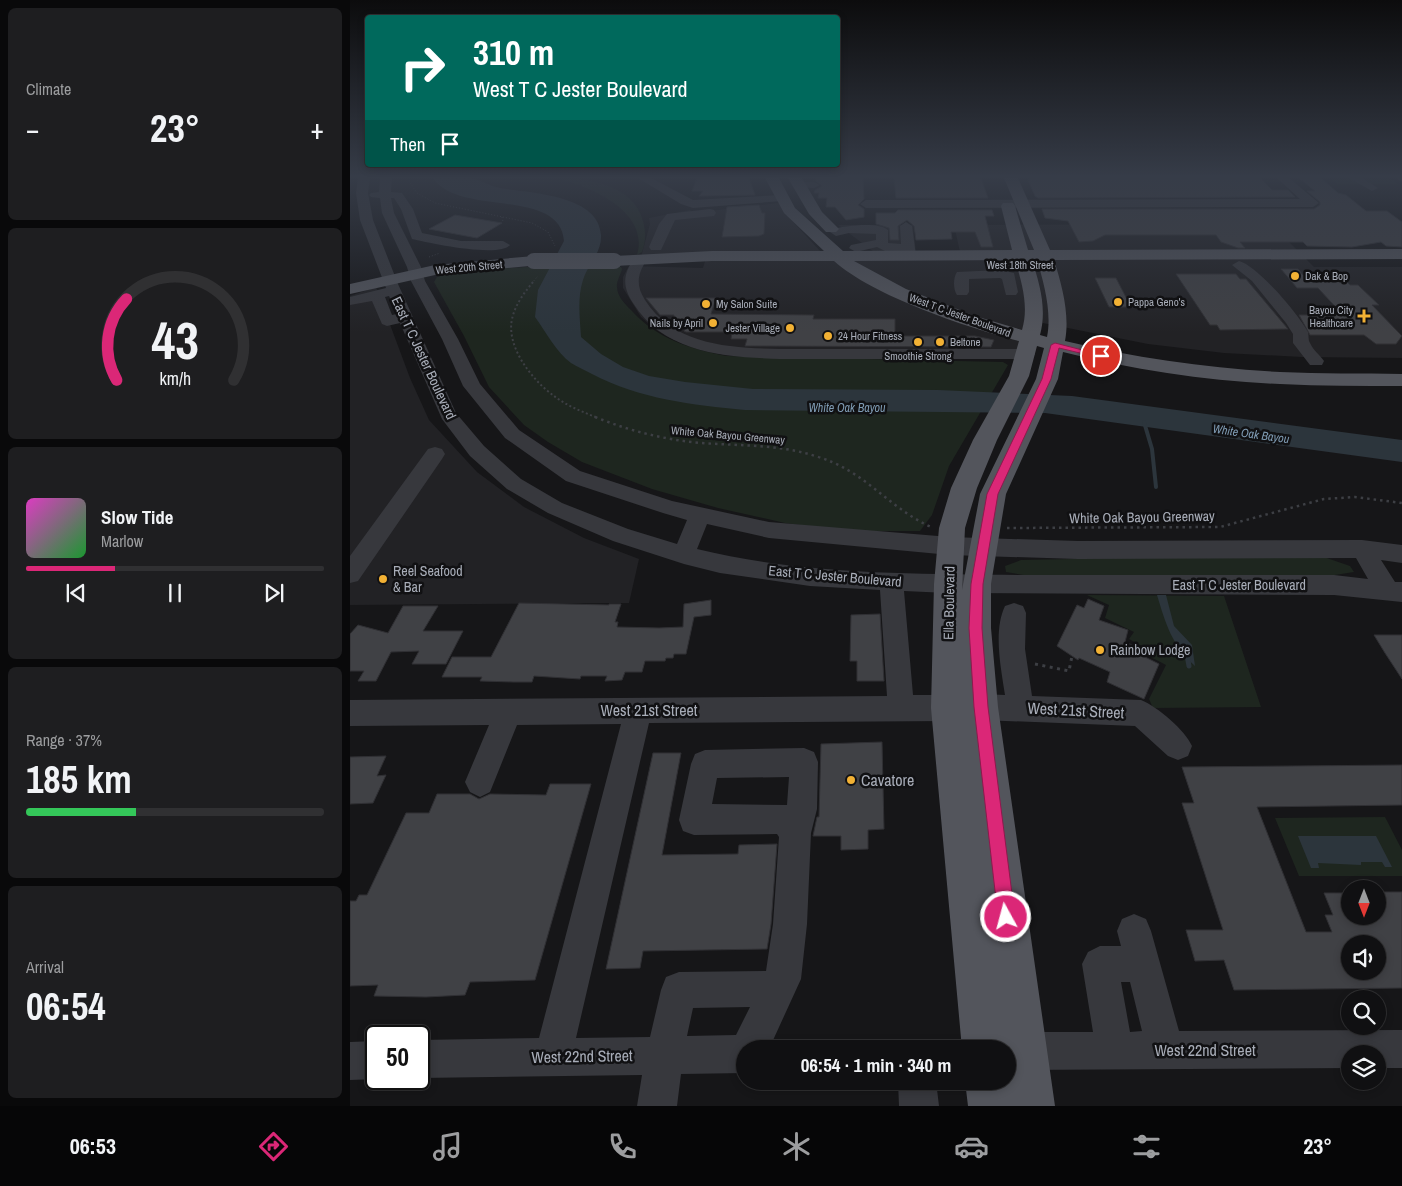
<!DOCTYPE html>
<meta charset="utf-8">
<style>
body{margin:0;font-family:"Archivo Narrow",sans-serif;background:#1e1e20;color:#f1f3f6;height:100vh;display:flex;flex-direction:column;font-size:19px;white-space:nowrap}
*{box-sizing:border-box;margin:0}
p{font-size:16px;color:#9c9d9f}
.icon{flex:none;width:28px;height:28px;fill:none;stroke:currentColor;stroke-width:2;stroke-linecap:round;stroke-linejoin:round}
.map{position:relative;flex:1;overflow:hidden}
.side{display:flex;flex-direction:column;gap:8px;padding:8px;background:#09090a;width:350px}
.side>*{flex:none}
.hud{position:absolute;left:15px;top:15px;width:475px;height:152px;border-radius:5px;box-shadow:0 2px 8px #0003,0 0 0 1px #303032;background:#00695c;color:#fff;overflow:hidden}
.needle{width:32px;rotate:180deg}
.controls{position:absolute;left:991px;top:880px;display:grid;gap:10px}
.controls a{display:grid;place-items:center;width:45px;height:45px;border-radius:50%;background:#101012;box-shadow:0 2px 8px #0003,0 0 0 1px #303032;font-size:25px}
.speed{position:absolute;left:15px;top:1025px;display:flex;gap:10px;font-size:25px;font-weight:700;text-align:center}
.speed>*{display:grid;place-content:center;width:65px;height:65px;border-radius:50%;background:#101012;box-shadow:0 2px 8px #0003,0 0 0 1px #303032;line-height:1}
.speed .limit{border:2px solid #111;border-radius:8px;background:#fff;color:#111}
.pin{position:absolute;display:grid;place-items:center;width:42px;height:42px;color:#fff;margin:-21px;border:2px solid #fff;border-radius:50%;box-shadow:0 1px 5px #0007}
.me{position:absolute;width:55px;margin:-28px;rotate:353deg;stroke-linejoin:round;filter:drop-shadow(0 0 4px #0008)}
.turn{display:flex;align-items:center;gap:18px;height:105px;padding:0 25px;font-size:22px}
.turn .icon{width:65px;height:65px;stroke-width:2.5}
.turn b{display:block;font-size:35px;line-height:42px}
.then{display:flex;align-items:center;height:48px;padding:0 25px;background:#0003;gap:10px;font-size:19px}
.big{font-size:38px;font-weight:700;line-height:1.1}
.side .tile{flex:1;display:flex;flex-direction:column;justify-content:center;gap:8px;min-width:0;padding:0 18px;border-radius:8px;background:#1e1e20}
.side .dial{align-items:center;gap:0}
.dial svg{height:130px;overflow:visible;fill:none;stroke:#303032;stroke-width:7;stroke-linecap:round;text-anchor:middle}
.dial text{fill:#f1f3f6;stroke:none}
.song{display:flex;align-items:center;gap:15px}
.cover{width:60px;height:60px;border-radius:8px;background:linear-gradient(135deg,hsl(310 70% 55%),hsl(130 70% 35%))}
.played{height:5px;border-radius:2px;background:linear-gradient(90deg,#db2777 30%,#303032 30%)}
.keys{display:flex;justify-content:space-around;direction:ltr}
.heat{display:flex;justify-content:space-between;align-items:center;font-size:28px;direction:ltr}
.charge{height:8px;border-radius:4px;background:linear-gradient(90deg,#34c759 37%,#303032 0)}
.trip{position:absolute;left:386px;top:1040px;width:280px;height:50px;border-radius:25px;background:#101012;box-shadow:0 2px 8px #0003,0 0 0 1px #303032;font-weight:700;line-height:50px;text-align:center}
.tab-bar{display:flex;height:80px;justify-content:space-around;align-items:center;background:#060607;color:#9c9d9f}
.tab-bar .icon{width:35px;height:35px}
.tab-bar .current{color:#db2777}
.tab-bar b{font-size:22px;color:#f1f3f6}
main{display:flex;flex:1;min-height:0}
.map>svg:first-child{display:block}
.built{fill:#222225}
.green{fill:#1e261f}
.water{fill:#2c353c}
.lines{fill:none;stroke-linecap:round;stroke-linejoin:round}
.stream-far1{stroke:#2c353c;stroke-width:4}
.stream{stroke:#2c353c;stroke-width:5}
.building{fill:#404145;stroke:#303034;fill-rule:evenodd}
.path-far3{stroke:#3d3f44;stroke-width:1;stroke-dasharray:1 2;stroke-linecap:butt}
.path-far2{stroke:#3d3f44;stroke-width:2;stroke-dasharray:2 2.5;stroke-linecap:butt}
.path-far1{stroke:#3d3f44;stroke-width:2.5;stroke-dasharray:2.5 4;stroke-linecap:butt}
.path{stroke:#3d3f44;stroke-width:3;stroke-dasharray:3 4.5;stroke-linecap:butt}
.minor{fill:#37383d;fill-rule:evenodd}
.major{fill:#53555c;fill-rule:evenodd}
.major-bridge{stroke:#53555c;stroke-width:16}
.route{fill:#db2777;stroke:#8e194d}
.poi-dot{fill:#f2b134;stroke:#111113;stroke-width:2}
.labels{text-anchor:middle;stroke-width:5;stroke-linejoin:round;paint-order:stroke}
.far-street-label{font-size:11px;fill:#a8adb8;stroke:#111113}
.far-poi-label{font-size:11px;fill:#a8adb8;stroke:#111113;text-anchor:start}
.far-water-label{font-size:12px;font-style:italic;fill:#7f9bb3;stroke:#111113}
.street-label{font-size:14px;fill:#a8adb8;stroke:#111113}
.poi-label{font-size:14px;fill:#a8adb8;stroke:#111113;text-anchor:start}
.near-street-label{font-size:16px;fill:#a8adb8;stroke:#111113}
.near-poi-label{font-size:16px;fill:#a8adb8;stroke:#111113;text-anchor:start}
</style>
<main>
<section class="side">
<div class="tile"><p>Climate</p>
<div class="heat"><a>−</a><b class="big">23°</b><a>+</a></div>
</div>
<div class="tile dial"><svg viewBox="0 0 100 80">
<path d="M14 69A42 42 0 1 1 86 69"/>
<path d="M14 69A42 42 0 0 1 20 19" stroke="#db2777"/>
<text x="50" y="56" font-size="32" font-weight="700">43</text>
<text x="50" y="72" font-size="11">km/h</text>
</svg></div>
<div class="tile">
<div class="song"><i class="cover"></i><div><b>Slow Tide</b><p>Marlow</p></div></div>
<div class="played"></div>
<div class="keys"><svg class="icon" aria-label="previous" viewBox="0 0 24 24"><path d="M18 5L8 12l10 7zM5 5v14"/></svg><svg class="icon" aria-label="pause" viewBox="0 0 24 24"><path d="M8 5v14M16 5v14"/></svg><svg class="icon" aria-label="next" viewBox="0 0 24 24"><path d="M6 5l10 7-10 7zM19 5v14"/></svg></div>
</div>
<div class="tile"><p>Range · 37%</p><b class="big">185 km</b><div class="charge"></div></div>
<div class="tile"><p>Arrival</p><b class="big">06:54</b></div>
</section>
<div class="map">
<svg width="1052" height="1106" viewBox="0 0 1052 1106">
<rect width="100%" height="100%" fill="#161618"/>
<!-- built -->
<path class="built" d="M429 203 435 213 471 252H524L488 225H563L566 253 610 252 604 225 921 224 964 267H1052V358L952 357 874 353 798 344 678 320 668 358 375 355 357 351 320 338 305 329 291 317 273 288V277L279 266 353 268 357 254 291 257 300 224 299 218 340 210 342 212 368 210Z
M26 287 60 378 79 420 127 472 174 507 234 538 289 559 279 603 0 605V296Z"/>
<!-- green -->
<path class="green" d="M206 178C238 178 283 184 293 221 296 232 296 241 292 252L287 255C300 211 239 186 206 178Z
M980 178H1040L1048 184H988Z
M177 267H271L272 269C271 274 266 282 267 287 267 296 275 304 281 310 307 339 340 349 377 356L653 362 658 365 599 466 582 515 570 531H499L435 523 368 508 302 489 232 462 198 442 174 425 139 387 114 336 84 282 87 277 99 272Z
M965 554 1000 566 1004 572 972 577 679 576 656 572 655 566 671 560Z
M737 595 874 596 911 707 803 708 799 699 816 665 793 653 797 649 779 639 784 632 755 618 759 605Z
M1035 817 1052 850V876H949L925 818Z"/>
<!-- water -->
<path class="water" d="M83 178C95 178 110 175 121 178 131 180 140 186 150 188 178 193 249 194 251 235 252 253 238 264 233 280 227 298 230 319 231 337L251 354 273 367 299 376 335 382 403 389 588 390 722 396 1052 440V462L695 413 395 410C342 405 290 399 242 374 235 370 227 367 221 363 206 352 196 332 185 317L188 290 214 241C210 187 108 217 83 178Z
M807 595H816L824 626 842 645 845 666C822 645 816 625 807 595Z
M1026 836 1042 867H1035L1032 862H1011V865L968 863 969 868H961L948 836Z"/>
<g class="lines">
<!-- stream-far1 -->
<path class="stream-far1" d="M794 422 802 449 806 487"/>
<!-- stream -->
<path class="stream" d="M837 655 839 666"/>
</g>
<!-- building -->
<path class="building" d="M347 178H399L405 195 349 196 353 191H342Z
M466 178H513L514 199 508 205 514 209V217L496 220 485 207H476L477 198H468L469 193H464L465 190 472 186 466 181Z
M544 178H631L638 198H546Z
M680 178H910L922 190H938L945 197 688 198 685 196 678 180H680Z
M949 178H971L988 193 996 195 1016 211H1037L1052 222V247L1036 246 1031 242 1002 247 957 246 953 242H890L895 248H888L871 242 866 235H755L743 241 729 242 718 221 695 218 692 209H964L970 205V202L957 191H965Z
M409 205 412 213H415L414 234 409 236 372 237 377 207Z
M548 210H642L644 216H635L643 247H631L625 232H601L602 239 566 240 564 226 557 220 548 226 549 240H540L539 228 526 224V213H545Z
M105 215 152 223 127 238 79 229Z
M931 269H948L953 275H990L1000 285H1008L1029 305H1022L1052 336 1046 344H1026L1014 335H960L949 315H993L968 288H947Z
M826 274H886L890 279H896L938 329 870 330 867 325H860Z
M745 278H766L781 307H759Z
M296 298H366L361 314 464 315 463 319H545V336H625L644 340 641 347 395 346 397 339H381L382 332H336L334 331 336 325H322L324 315H310Z
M738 599 754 606 749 620 778 630 775 642 787 647 785 652 809 664 794 699 757 682 760 672 729 658 728 660 707 646 727 605 734 608Z
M361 600V615L344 617 336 654H324L323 658H316L315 661H295L292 672H275L272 680 255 681 257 676H231L230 679 184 676 182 682H163L130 681 132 677H92L102 657H141L169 603 259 605V604H271L265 622H268L267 627 309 628 333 627 334 604Z
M53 606H88L73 631H113L96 664H62L69 651 41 652 26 681H8L14 671H0V634L8 625 38 633Z
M530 614 534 681H507V661H500L501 615Z
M1024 635H1052V679L1035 653Z
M532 742 534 829 518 830V849L491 850V836H463L467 817H469L471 744Z
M303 753H331L312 855 388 854 389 845 427 844 421 924 417 949 293 951 290 968 256 969Z
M36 756 27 776 36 775 23 803 0 804V757Z
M1052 765V805L907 807 956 932H982L975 915H983L974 893H1000V916H1028V892H1052V988L884 990 874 960 845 961 836 930H873L832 803H844L832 767ZM1000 944H1028V971H1000Z
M200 784H241L185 980 120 982 115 995 76 997 24 996 28 985 0 986V901H6L9 895H17L56 813H79L87 794H120L129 799 140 794 196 795Z"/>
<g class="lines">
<!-- path-far3 -->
<path class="path-far3" d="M57 178 67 193 85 203 182 223 198 232 205 246
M152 217 153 222
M79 257 90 253
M182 283 188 276"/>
<!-- path-far2 -->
<path class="path-far2" d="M183 282C174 293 165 305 162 319 156 347 182 380 204 396 217 406 233 412 248 418"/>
<!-- path-far1 -->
<path class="path-far1" d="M245 417C280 431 315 440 352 443 390 446 428 444 465 456 515 470 537 507 581 527
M657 528 870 527 974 499 1005 497 1052 503"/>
<!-- path -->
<path class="path" d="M685 664 719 671 722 656"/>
<!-- minor -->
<path class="minor" d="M8 178H20L18 193 23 220 48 284 106 413 134 446 171 479 212 503 278 529 327 544 337 520 313 513 216 481 155 438 113 386 92 339 61 281 57 267 32 213 30 198 21 197 19 195 21 193 29 192 30 178H42L41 192 52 193 63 209 72 233 111 241H153L160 245C149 258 79 243 62 239L51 209 44 198H41L44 213 71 267 75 281 108 339 130 384 169 430 230 471 322 501 419 522 600 537 728 541 1012 540 1052 545V563L1031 560 1045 582H1052V602L984 595 598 593 554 591 563 695H598L608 699 612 708 608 717 598 721 299 723 226 1038 300 1037 311 990 316 977 329 972 416 971 423 924 429 837 427 834 344 835 333 831 329 820 341 764 345 754 355 750 454 748 464 752 468 762 467 809 461 833 457 924 451 979 419 1049H395V1073L331 1074 327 1106H287L292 1075 69 1078V1040L189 1038 271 724 167 725 140 792 130 797 120 792 115 782 139 725 0 726V700L537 696 530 590 460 586 370 573 334 564 263 541 198 513 157 489 120 456 92 419 50 323 37 326 32 324 22 301 0 305V297L36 288 10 220 6 193ZM39 296 47 314 42 315 35 297ZM357 524 419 538 600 555 728 559 1006 558 1018 579 984 575C881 575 778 575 674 575 567 574 452 575 347 549ZM439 777 437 805 362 804 367 778ZM400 1007 386 1035 337 1036 343 1008Z
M288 178H301L343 200 432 195 438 198 432 201 343 208 331 204Z
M927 178H939L969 203 963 207 516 208 510 204 516 200 950 199Z
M999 178H1012L1028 188 1022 191Z
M1046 178H1052V182Z
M449 182H464L470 185 464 188 445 187 443 185Z
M360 209 364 210 366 213 364 216 325 220 311 250H301L299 247 309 224 317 214Z
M556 222 562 226 566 256 559 260 554 259 552 252H537L527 247 506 252 499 248 501 245 526 240V234L499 233 486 236 480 232 482 229C494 226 529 221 538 230V243L551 244 550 226Z
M289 257 296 261C287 275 286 286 295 300 324 346 382 348 430 349H677L683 351 685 354 683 357 677 359H430C376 357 315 354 283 303 272 286 273 275 284 258Z
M889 261C908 266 948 314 958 332 959 336 958 340 960 343 963 350 970 355 974 361L972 365H960L943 343V334L936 323 902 281 882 265Z
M650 270 664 273 668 292 666 295H656L652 279 650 278 619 279V292L617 295H607C603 290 603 277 607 272Z
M85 447 92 449 95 454 92 459 8 581 0 583V556L78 449Z
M664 603 673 606 676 613 675 649 682 696 791 700C808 707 835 730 842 746L838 756 828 760 818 756 785 726 631 720 621 716 617 707 621 698 631 694 655 695C651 668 643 631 655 606Z
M784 914 796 919 801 931 829 1031 1052 1030V1068H1028V1054H1000V1068L658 1070V1049H640L645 1038 658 1032H743L732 964 738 952 750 946H771L767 931 772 919ZM771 982H780L792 1031 780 1032Z
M26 1041 27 1079 0 1080V1042Z
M548 1081H586L589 1106H549Z"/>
<!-- major -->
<path class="major" d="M415 178H429L445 208 493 251 662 250 651 206 653 203H663L665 206 678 250H684L654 178H668L700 250 1052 249V259L704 260C712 285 720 315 715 341 785 358 858 368 930 372 971 374 1011 373 1052 374V386C1012 386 971 386 930 384 858 381 784 370 713 352L708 379 656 494 641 584V628L648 707 705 1106H618L615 1081H658V1049H612L581 708 584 584 589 528 601 488 623 440 659 376 669 341C618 328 523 296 484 261H362L264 266 258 265 256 261 258 257 264 256 362 251H474L434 213ZM665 260C672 283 679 307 672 330L625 316 556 289 504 261ZM682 260H687C694 283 702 313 697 337L690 335C697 309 690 285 682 260ZM687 346 694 348 686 379 630 494 612 590 615 528 627 488 647 440 679 376Z
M438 178H452L472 212 489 229 486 232H476L459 214Z
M184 256 190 257 192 261 190 265 85 275 0 294V284L85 265Z"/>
<!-- major-bridge -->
<path class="major-bridge" d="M184 261H264"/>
</g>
<!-- sky -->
<linearGradient id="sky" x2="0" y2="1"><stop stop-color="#0c0c0d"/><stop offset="0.53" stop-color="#363c48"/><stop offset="1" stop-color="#363c48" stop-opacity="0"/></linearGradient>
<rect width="1052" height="333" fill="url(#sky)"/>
<!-- route -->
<path class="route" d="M705 343 756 356 751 358 709 348 701 379 648 494 633 584 632 628 638 707 665 917 663 923 656 925 650 923 648 917 624 707 619 628 621 584 637 494 692 379 701 345Z"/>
<!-- markers -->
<g class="poi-dot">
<circle cx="945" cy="276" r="5"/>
<circle cx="768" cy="302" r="5"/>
<circle cx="356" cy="304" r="5"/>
<path d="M1011.5 308.5h5v5h5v5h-5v5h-5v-5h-5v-5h5z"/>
<circle cx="363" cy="323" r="5"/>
<circle cx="440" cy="328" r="5"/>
<circle cx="478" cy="336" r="5"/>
<circle cx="568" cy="342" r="5"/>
<circle cx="590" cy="342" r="5"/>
<circle cx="33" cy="579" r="5"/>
<circle cx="750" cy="650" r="5"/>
<circle cx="501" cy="780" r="5"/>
</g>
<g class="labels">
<!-- far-street labels -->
<g class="far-street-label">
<text x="670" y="269">West 18th Street</text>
<text transform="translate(119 267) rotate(-5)" y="4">West 20th Street</text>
<text transform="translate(610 315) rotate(20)" y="4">West T C Jester Boulevard</text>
<text transform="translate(378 435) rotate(5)" y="4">White Oak Bayou Greenway</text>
</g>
<!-- far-poi labels -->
<g class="far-poi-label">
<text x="955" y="280">Dak &amp; Bop</text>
<text x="778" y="306">Pappa Geno's</text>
<text x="366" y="308">My Salon Suite</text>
<text x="1003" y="314" text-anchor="end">Bayou City<tspan x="1003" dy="13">Healthcare</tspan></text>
<text x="353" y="327" text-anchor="end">Nails by April</text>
<text x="430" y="332" text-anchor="end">Jester Village</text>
<text x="488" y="340">24 Hour Fitness</text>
<text x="600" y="346">Beltone</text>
<text x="568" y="360" text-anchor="middle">Smoothie Strong</text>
</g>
<!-- far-water labels -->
<g class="far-water-label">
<text x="497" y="412">White Oak Bayou</text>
<text transform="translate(901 434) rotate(8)" y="4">White Oak Bayou</text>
</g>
<!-- street labels -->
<g class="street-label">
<text transform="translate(74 358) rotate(65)" y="5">East T C Jester Boulevard</text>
<text transform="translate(792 517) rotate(-1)" y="5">White Oak Bayou Greenway</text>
<text transform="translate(485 576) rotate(5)" y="5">East T C Jester Boulevard</text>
<text x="889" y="590">East T C Jester Boulevard</text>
<text transform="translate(599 603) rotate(-89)" y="5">Ella Boulevard</text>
</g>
<!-- poi labels -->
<g class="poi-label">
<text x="43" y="576">Reel Seafood<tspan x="43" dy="16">&amp; Bar</tspan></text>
<text x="760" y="655">Rainbow Lodge</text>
</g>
<!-- near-street labels -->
<g class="near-street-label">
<text x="299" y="716">West 21st Street</text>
<text transform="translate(726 710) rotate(3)" y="6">West 21st Street</text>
<text x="855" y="1056">West 22nd Street</text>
<text transform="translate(232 1056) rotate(-1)" y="6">West 22nd Street</text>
</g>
<!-- near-poi labels -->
<g class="near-poi-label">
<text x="511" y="786">Cavatore</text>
</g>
</g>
</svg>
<div class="controls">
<a><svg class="needle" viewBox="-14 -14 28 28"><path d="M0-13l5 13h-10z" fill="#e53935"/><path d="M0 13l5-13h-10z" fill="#9c9d9f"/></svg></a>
<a><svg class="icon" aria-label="sound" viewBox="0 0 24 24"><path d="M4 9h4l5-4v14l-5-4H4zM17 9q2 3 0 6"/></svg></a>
<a><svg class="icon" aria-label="search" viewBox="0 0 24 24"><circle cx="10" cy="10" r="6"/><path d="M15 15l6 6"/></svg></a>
<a><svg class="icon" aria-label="layers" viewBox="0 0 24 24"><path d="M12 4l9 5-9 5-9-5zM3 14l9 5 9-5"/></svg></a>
</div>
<div class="speed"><div class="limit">50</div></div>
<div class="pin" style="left:751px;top:356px;background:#d93025"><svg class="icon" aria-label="arrive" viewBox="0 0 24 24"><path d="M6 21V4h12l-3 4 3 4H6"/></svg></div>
<svg class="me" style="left:656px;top:917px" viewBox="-20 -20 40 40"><circle r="17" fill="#db2777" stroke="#fff" stroke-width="3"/><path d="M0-11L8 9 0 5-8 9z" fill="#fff"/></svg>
<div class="trip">06:54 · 1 min · 340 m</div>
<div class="hud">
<div class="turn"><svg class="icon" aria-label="right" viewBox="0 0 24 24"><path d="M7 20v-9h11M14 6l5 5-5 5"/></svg><div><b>310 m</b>West T C Jester Boulevard</div></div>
<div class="then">Then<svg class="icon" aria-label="arrive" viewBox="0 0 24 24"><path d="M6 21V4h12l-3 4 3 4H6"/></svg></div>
</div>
</div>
</main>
<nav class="tab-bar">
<b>06:53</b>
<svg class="icon current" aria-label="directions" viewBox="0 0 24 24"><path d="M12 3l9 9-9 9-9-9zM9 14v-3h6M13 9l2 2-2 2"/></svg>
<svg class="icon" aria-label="music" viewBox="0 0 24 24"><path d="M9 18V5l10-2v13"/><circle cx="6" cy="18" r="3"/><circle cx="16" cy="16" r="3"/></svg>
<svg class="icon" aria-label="phone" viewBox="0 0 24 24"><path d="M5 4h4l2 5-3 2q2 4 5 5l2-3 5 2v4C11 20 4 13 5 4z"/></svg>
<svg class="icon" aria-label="climate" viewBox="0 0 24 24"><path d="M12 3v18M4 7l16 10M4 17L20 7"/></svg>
<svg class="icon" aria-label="car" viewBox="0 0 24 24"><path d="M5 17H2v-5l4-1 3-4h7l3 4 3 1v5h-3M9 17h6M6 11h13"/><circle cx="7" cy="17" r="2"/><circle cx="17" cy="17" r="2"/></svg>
<svg class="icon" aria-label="filters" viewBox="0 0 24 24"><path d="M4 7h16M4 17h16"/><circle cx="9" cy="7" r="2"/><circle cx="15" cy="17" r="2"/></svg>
<b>23°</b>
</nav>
